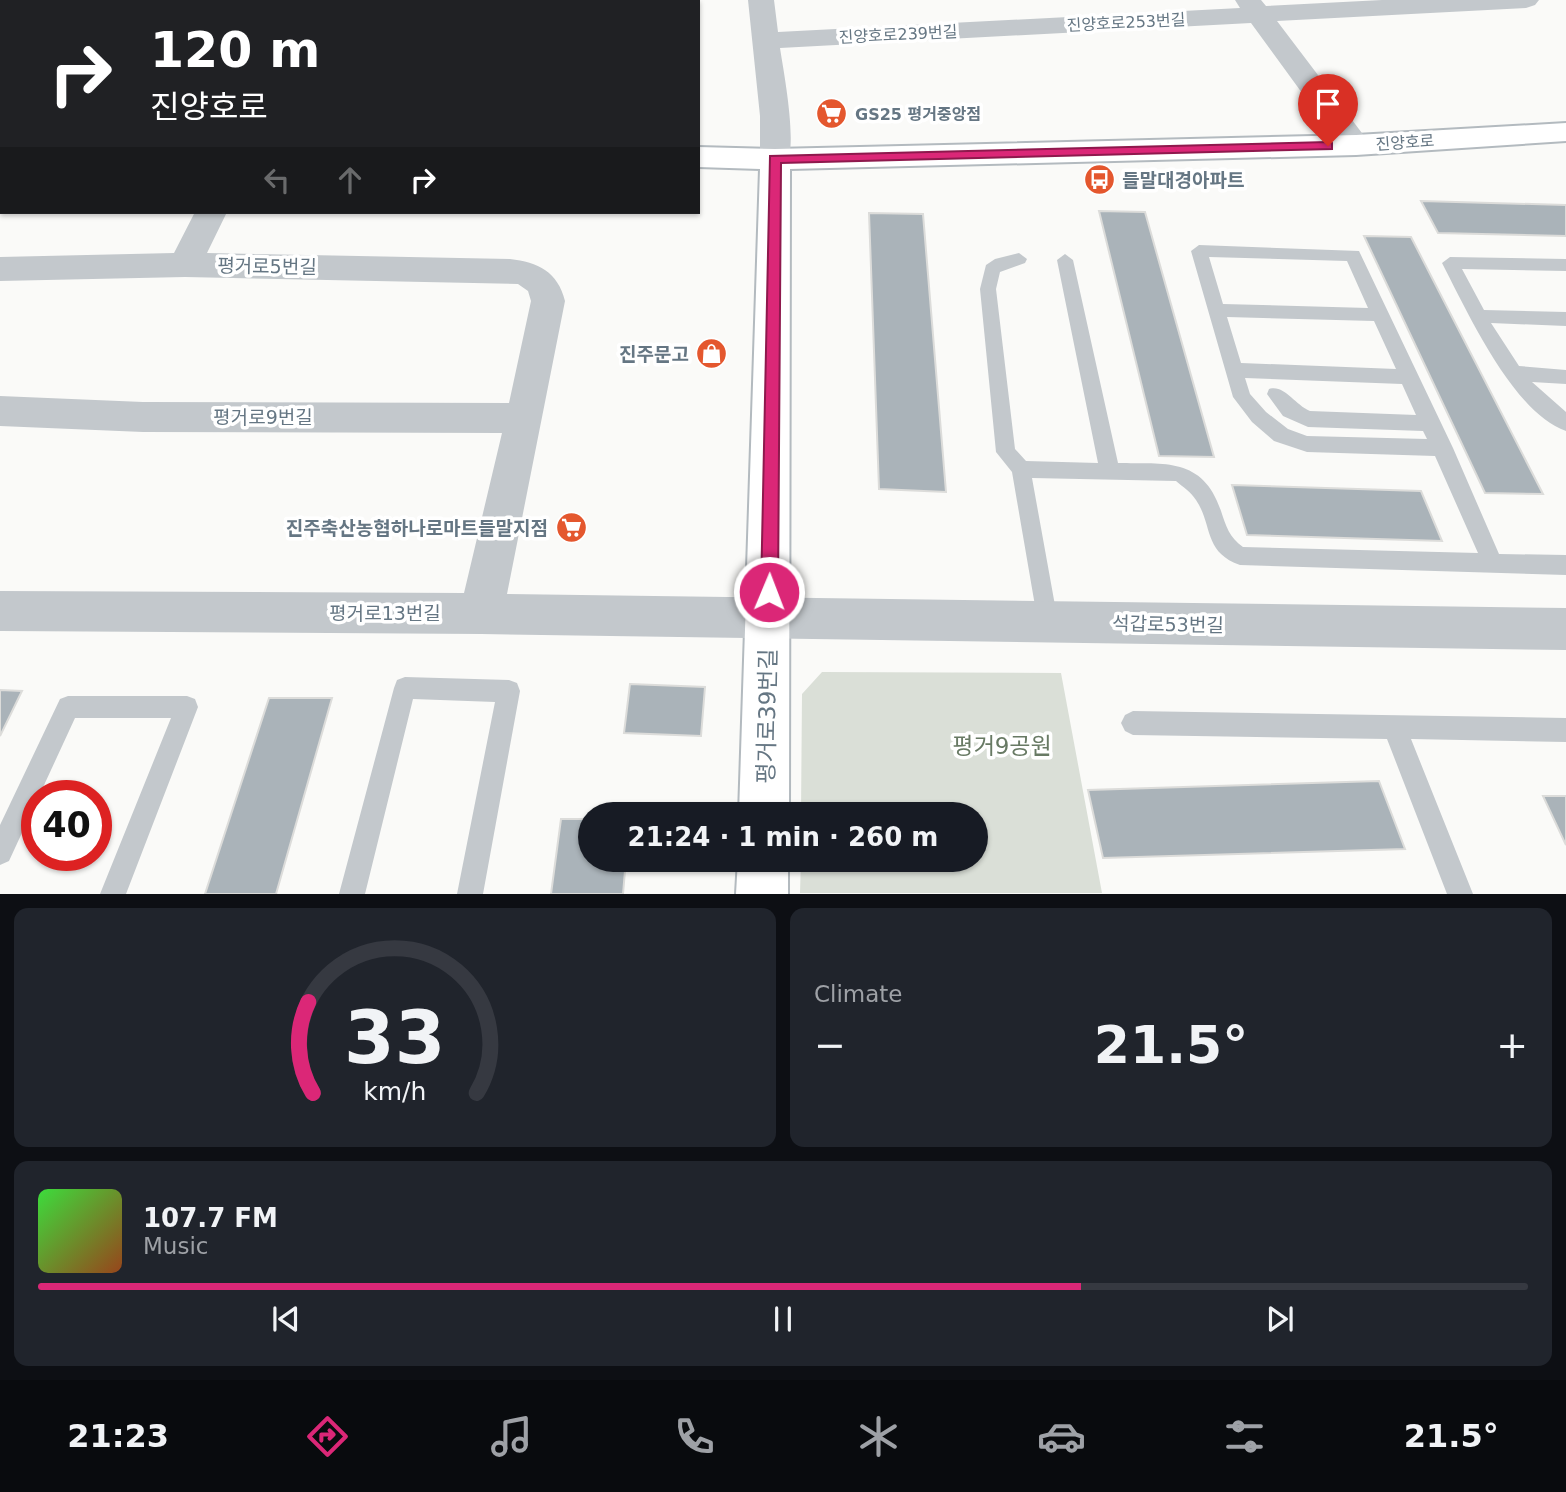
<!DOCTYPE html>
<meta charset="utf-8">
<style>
body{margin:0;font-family:"DejaVu Sans","Noto Sans KR",sans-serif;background:#20242c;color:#f1f3f6;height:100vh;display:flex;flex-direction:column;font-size:26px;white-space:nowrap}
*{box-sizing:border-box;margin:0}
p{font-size:23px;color:#9ea1a6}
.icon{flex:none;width:38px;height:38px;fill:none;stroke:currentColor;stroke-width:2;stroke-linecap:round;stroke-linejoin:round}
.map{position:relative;height:894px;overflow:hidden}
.panel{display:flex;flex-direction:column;gap:14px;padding:14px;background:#0d0f14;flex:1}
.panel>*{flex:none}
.guide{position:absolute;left:0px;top:0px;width:700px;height:214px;box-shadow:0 2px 5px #0004;background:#202124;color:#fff;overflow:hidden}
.speed{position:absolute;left:21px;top:780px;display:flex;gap:14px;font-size:35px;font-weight:700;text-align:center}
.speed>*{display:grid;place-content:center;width:91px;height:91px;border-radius:50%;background:#171b24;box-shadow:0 2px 5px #0004;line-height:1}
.speed .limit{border:10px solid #d22;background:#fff;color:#111}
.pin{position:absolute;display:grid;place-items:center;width:60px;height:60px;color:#fff;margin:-72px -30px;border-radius:50% 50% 50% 0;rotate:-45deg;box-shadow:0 0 7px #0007}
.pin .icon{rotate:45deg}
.me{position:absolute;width:77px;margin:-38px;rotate:1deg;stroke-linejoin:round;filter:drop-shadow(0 0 5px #0008)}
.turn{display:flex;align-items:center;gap:24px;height:147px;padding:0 35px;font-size:32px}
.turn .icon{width:91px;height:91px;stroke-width:2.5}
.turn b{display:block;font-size:49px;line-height:60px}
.lanes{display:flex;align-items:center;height:66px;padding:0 35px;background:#0003;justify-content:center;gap:35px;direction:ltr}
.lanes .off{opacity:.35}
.big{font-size:52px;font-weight:600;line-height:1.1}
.panel .tile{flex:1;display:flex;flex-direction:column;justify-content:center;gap:10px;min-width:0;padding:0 24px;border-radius:14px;background:#20242c}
.panel .dial{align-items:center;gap:0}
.dial svg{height:182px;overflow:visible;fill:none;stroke:#363941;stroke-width:7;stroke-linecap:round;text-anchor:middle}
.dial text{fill:#f1f3f6;stroke:none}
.song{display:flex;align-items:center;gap:21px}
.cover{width:84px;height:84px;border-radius:10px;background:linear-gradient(135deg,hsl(120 70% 55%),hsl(20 70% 35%))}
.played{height:7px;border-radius:4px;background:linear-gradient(90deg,#db2777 70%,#363941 70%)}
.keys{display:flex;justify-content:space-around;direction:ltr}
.heat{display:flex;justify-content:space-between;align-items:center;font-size:38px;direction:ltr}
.panel .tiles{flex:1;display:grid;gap:14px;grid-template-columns:1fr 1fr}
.tile:last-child{grid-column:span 2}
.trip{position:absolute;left:578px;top:802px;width:410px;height:70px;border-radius:35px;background:#171b24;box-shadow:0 2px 5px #0004;font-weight:600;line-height:70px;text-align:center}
.menu{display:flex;height:112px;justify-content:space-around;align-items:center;background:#090b0e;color:#9ea1a6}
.menu .icon{width:49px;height:49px}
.menu .on{color:#db2777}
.menu b{font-size:32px;color:#f1f3f6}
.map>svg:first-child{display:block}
.green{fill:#dadfd7}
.building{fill:#aab3b9;stroke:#dcdcda;stroke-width:2}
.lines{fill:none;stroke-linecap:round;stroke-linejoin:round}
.secondary-casing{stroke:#b3babf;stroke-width:4}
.lane{fill:#c3c8cc;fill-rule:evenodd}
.street{fill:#c3c8cc;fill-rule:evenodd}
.secondary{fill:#fff;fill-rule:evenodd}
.route{fill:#db2777;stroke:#8e194d;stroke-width:2}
.labels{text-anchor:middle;stroke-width:7;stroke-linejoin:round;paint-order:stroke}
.far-street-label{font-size:16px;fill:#657683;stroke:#fff}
.far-poi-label{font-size:16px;font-weight:bold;fill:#657683;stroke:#fff;text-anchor:start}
.poi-label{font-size:19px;font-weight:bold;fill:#657683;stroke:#fff;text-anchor:end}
.street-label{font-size:19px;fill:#657683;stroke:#fff}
.near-street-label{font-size:23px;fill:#657683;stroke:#fff}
.near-park-label{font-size:23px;fill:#687a64;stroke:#fff}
</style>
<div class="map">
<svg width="1566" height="894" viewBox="0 0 1566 894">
<rect width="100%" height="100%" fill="#fafaf8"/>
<!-- green -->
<path class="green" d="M822 672 1061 673 1102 893H800L801 859H975V814H801L802 694Z"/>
<!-- building -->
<path class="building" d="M1421 201 1566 205V236L1438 233Z
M1099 211 1145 212 1214 457 1159 456Z
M869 213 923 214 946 492 879 489Z
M1364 236 1411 237 1543 494 1485 493Z
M1232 485 1421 491 1442 541 1247 535Z
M630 684 705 687 701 736 624 733Z
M0 690 22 691 0 736Z
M269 698H332L276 894H205Z
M1379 781 1405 849 1103 858 1088 790Z
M1543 796H1566V845Z
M561 819H590V859H626L623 894H551Z"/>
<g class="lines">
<defs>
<path id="secondary" d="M1566 123V141L1356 155 790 169 789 814H739L760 169 698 167V147L775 149 1356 135Z
M0 126H2V146H0Z
M738 859H788V894H736Z"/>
</defs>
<!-- secondary casing -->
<use href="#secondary" class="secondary-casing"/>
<!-- lane -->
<path class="lane" d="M1199 245 1359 251 1453 448 1499 554 1566 555V575L1240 565C1203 552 1213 525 1196 500 1191 492 1183 487 1176 481L1032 478 1058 622 1055 629 1047 632 1039 629 1012 472 996 452 980 289 986 265 995 259 1019 253 1027 259 1025 263 1000 272 996 289 1015 449 1026 461 1098 463 1057 260 1065 254 1073 260 1118 463C1165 464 1203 457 1221 511 1226 526 1229 537 1243 547L1478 553 1435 456 1307 452 1274 441 1252 422 1233 397 1191 251ZM1209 257 1347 261 1368 308 1223 304ZM1227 317 1374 321 1396 369 1241 363ZM1245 378 1402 384 1416 415 1310 411C1294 404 1284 384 1269 389L1267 394 1283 416 1308 427 1423 431 1427 439 1307 436 1288 429 1266 412 1250 394Z
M1450 257 1566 259V271L1462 269 1484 310 1566 312V326L1491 323 1519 366 1566 370V384L1532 382 1566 412V431C1513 413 1467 311 1442 263Z
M405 677 509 680 517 683 520 691 483 894H457L495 702 413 699 365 894H339L394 688 397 680Z
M68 696H187L195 699 198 707 126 894H100L171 718H75L9 861 0 865V825L60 699Z
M1133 711 1566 718V742L1411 739 1473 894H1447L1387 739 1133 735 1125 731 1121 723 1125 715Z"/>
<!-- street -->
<path class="street" d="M301 0H327L300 2Z
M502 0H528V2H502Z
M748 0H774L778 32 1240 8 1235 0H1261L1266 6 1382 0H1539L1535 5 1526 8 1277 21 1371 145 1367 152 1356 155 1345 152 1251 23 780 48C784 74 798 146 786 166L775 169 764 166 760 159V116Z
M195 212H227L207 253 510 259C538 262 558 272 565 301L507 594 1566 608V650L481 634 0 631V591L464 593 502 433 143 432 0 426V396L143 402 509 403 531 301 528 291 518 284 185 277 0 281V257L174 253Z"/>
<!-- secondary -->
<use href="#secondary" class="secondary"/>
</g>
<!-- route -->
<path class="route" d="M1328 142 1332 143V149L781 163 778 592 776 597 769 600 763 597 761 592 770 156Z"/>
<!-- icons -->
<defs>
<symbol id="supermarket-disc" viewBox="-11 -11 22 22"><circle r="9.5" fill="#e4572e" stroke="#fff"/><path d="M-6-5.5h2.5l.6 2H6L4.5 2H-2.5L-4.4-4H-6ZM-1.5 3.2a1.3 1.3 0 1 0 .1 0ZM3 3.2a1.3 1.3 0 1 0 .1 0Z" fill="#fff"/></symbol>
<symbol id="bus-disc" viewBox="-11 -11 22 22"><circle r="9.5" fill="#e4572e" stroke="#fff"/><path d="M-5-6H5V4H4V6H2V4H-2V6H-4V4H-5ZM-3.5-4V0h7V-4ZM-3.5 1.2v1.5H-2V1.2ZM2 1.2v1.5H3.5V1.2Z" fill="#fff"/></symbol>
<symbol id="shop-disc" viewBox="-11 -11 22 22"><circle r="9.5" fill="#e4572e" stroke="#fff"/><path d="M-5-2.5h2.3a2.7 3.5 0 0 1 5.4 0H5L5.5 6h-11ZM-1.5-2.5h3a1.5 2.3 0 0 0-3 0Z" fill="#fff"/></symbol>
</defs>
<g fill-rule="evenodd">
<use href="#supermarket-disc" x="814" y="96" width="35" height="35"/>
<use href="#bus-disc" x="1082" y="162" width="35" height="35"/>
<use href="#shop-disc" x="694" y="336" width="35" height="35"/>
<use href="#supermarket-disc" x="554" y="510" width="35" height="35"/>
</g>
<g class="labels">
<!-- far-street labels -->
<g class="far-street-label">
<text transform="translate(1126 22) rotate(-3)" y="6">진양호로253번길</text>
<text transform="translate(898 34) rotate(-3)" y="6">진양호로239번길</text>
<text transform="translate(1405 142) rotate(-4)" y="6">진양호로</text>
</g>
<!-- far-poi labels -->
<g class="far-poi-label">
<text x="855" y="120">GS25 평거중앙점</text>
</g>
<!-- poi labels -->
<g class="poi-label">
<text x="1122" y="187" text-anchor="start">들말대경아파트</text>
<text x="689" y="361">진주문고</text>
<text x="548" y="535">진주축산농협하나로마트들말지점</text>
</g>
<!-- street labels -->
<g class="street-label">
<text transform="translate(267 266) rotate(1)" y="7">평거로5번길</text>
<text x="263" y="424">평거로9번길</text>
<text x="385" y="620">평거로13번길</text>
<text transform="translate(1168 624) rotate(1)" y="7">석갑로53번길</text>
</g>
<!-- near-street labels -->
<g class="near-street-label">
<text transform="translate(767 716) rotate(-89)" y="8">평거로39번길</text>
</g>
<!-- near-park labels -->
<g class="near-park-label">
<text x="1002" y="754">평거9공원</text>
</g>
</g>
</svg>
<div class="speed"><div class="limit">40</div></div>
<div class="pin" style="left:1328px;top:146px;background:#d93025"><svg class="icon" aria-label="arrive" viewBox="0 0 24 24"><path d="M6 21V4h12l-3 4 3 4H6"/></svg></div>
<svg class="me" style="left:769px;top:592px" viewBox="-20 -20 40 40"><circle r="17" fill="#db2777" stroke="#fff" stroke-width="3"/><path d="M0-11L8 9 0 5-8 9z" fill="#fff"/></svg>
<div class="trip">21:24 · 1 min · 260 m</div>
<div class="guide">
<div class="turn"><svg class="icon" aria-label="right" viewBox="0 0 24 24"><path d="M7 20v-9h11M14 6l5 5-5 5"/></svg><div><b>120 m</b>진양호로</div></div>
<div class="lanes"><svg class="icon off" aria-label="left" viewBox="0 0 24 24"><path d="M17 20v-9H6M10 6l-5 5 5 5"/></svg><svg class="icon off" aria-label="ahead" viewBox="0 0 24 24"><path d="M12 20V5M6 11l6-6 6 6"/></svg><svg class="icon" aria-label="right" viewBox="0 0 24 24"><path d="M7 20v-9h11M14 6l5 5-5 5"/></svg></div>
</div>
</div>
<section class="panel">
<div class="tiles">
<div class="tile dial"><svg viewBox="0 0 100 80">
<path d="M14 69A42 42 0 1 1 86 69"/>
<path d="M14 69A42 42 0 0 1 12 29" stroke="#db2777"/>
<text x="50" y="56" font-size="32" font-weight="700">33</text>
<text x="50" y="72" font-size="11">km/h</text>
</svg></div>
<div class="tile"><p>Climate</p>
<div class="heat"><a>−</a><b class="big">21.5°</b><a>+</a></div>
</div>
<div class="tile">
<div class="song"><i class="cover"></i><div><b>107.7 FM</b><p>Music</p></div></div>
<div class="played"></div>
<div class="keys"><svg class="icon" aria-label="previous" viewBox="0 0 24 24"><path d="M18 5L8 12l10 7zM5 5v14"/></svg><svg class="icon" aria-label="pause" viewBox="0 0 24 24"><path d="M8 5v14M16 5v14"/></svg><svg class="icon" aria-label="next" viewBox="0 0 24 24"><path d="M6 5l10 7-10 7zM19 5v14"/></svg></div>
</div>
</div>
</section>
<nav class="menu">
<b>21:23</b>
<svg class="icon on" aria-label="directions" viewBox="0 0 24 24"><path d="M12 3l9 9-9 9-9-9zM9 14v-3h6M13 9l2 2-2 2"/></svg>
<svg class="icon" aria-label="music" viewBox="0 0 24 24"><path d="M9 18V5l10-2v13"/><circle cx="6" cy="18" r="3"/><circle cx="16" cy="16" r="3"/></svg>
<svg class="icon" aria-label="phone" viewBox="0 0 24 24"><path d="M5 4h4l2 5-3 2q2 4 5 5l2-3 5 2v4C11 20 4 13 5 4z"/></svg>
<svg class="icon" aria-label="climate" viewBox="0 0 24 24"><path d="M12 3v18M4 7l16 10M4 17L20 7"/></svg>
<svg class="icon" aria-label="car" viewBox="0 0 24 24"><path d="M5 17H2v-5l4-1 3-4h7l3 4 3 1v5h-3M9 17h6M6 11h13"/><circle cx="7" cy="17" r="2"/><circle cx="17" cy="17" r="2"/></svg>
<svg class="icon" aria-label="filters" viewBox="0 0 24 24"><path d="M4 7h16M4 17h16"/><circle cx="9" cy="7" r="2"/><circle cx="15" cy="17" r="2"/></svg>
<b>21.5°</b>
</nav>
